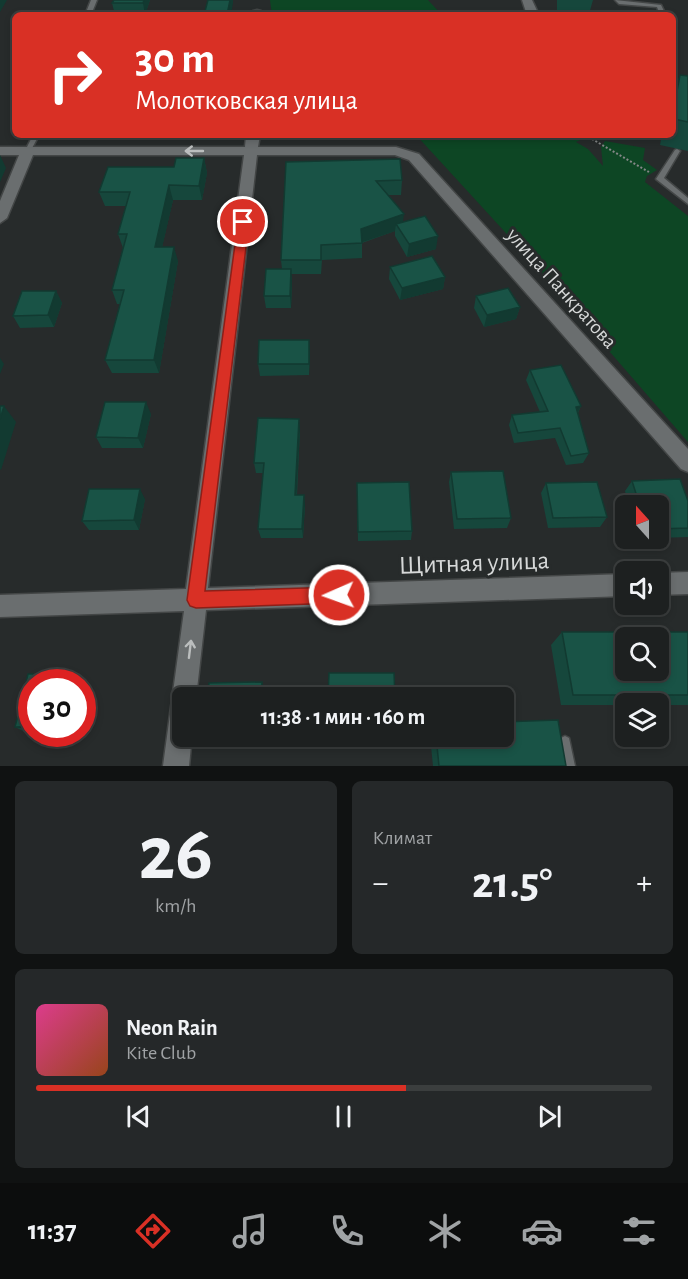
<!DOCTYPE html>
<html lang="ru">
<meta charset="utf-8">
<style>
body{margin:0;font-family:"Alegreya Sans",sans-serif;background:#252829;color:#f1f3f6;height:100vh;display:flex;flex-direction:column;font-size:22px;white-space:nowrap}
*{box-sizing:border-box;margin:0}
p{font-size:20px;color:#a0a3a5}
.icon{flex:none;width:33px;height:33px;fill:none;stroke:currentColor;stroke-width:2;stroke-linecap:round;stroke-linejoin:round}
.map{position:relative;height:766px;overflow:hidden}
.side{display:flex;flex-direction:column;gap:15px;padding:15px;background:#101212;flex:1}
.side>*{flex:none}
.banner{position:absolute;left:12px;top:12px;width:664px;height:126px;border-radius:9px;box-shadow:0 3px 9px #0003,0 0 0 2px #3b3e3e;background:#d93025;color:#fff;overflow:hidden}
.needle{width:39px;rotate:339deg}
.buttons{position:absolute;left:615px;top:495px;display:grid;gap:12px}
.buttons a{display:grid;place-items:center;width:54px;height:54px;border-radius:9px;background:#1d2020;box-shadow:0 3px 9px #0003,0 0 0 2px #3b3e3e;font-size:30px}
.speed{position:absolute;left:18px;top:669px;display:flex;gap:12px;font-size:30px;font-weight:700;text-align:center}
.speed>*{display:grid;place-content:center;width:78px;height:78px;border-radius:50%;background:#1d2020;box-shadow:0 3px 9px #0003,0 0 0 2px #3b3e3e;line-height:1}
.speed .limit{border:9px solid #d22;background:#fff;color:#111}
.pin{position:absolute;display:grid;place-items:center;width:51px;height:51px;color:#fff;margin:-26px;border:3px solid #fff;border-radius:50%;box-shadow:0 2px 6px #0007}
.me{position:absolute;width:66px;margin:-33px;rotate:268deg;stroke-linejoin:round;filter:drop-shadow(0 0 4px #0008)}
.turn{display:flex;align-items:center;gap:21px;height:126px;padding:0 24px;font-size:27px}
.turn .icon{width:78px;height:78px;stroke-width:2.5}
.turn b{display:block;font-size:42px;line-height:51px}
.big{font-size:45px;font-weight:700;line-height:1.1}
.side .card{flex:1;display:flex;flex-direction:column;justify-content:center;gap:9px;min-width:0;padding:0 21px;border-radius:9px;background:#252829}
.side .dial{align-items:center;gap:0}
.dial b{font-size:78px;line-height:1}
.song{display:flex;align-items:center;gap:18px}
.cover{width:72px;height:72px;border-radius:9px;background:linear-gradient(135deg,hsl(330 70% 55%),hsl(20 70% 35%))}
.played{height:6px;border-radius:3px;background:linear-gradient(90deg,#d93025 60%,#3b3e3e 60%)}
.keys{display:flex;justify-content:space-around;direction:ltr}
.heat{display:flex;justify-content:space-between;align-items:center;font-size:33px;direction:ltr}
.side .tiles{flex:1;display:grid;gap:15px;grid-template-columns:1fr 1fr}
.card:last-child{grid-column:span 2}
.trip{position:absolute;left:172px;top:687px;width:342px;height:60px;border-radius:9px;background:#1d2020;box-shadow:0 3px 9px #0003,0 0 0 2px #3b3e3e;font-weight:700;line-height:60px;text-align:center}
.tabs{display:flex;height:96px;justify-content:space-around;align-items:center;background:#0c0d0d;color:#a0a3a5}
.tabs .icon{width:42px;height:42px}
.tabs .selected{color:#d93025}
.tabs b{font-size:27px;color:#f1f3f6}
.map>svg:first-child{display:block}
.green{fill:#0d4624}
.lines{fill:none;stroke-linecap:round;stroke-linejoin:round}
.lane-casing{stroke:#434646;stroke-width:3}
.street-casing{stroke:#434646;stroke-width:3}
.path{stroke:#858888;stroke-width:2;stroke-dasharray:2 2;stroke-linecap:butt}
.lane{fill:#6a6e6f;fill-rule:evenodd}
.street{fill:#6a6e6f;fill-rule:evenodd}
.wall{fill:#16473c}
.shaded-wall{fill:#123a31}
.building{fill:#195346;stroke:#123a31;stroke-width:1.5;fill-rule:evenodd}
.oneway{stroke:#bbbebe}
.route{fill:#d93025;stroke:#8d1f18;stroke-width:1.5}
.labels{text-anchor:middle;stroke-width:6;stroke-linejoin:round;paint-order:stroke}
.street-label{font-size:21px;fill:#d6d8d8;stroke:#272b2b}
.near-street-label{font-size:26px;fill:#d6d8d8;stroke:#272b2b}
</style>
<div class="map">
<svg width="688" height="766" viewBox="0 0 688 766">
<rect width="100%" height="100%" fill="#272b2b"/>
<!-- green -->
<path class="green" d="M270 0H428L442 15H272Z
M416 135H590L576 142 588 149 603 166 601 147 605 141 645 148 643 160 657 170 647 176 645 182 688 216V442L525 254Z"/>
<g class="lines">
<defs>
<path id="lane" d="M91 0H97L91 15H85Z
M615 0 661 5 666 15H660L657 7 619 4Z
M33 135H39L30 152H26L25 151Z
M677 149 680 151 664 178 688 198V204L656 179 675 150Z
M565 736 569 738 575 766H563L559 742 561 738Z"/>
<path id="street" d="M522 0H532L539 15H527Z
M257 10 261 11 263 15H251L253 11Z
M246 135H260L258 147H396L419 154 688 449V472L681 469 409 160 395 155H257L208 588 626 574V596L206 610 196 698H183V736H192L189 766H163L184 611 0 617V595L186 589 244 155H33L7 218 0 223V201L19 155H0V147H245Z
M688 572V594L658 595V573Z"/>
</defs>
<!-- lane casing -->
<use href="#lane" class="lane-casing"/>
<!-- street casing -->
<use href="#street" class="street-casing"/>
<!-- path -->
<path class="path" d="M585 135 649 172"/>
<!-- lane -->
<use href="#lane" class="lane"/>
<!-- street -->
<use href="#street" class="street"/>
</g>
<!-- wall -->
<path class="wall" d="M114 0H150L145 15H115L112 3Z
M557 0H593L589 14 557 13Z
M680 75 688 76V151L660 145 662 135H674V90Z
M204 158 207 173 202 200H173L162 247 178 261 159 373H112L105 360 120 304H117L112 290 123 248 118 234 126 206H105L99 192 174 167Z
M286 162 402 180 401 195H388L403 222 436 249 407 257 395 236V231L362 243V258L322 260 321 274H291L292 282 291 308H266L264 296 282 269 281 260Z
M390 267 445 277 443 289 400 300 389 279Z
M56 291 62 303 54 327 20 328 13 316Z
M476 296 520 307 516 319 484 327 474 308Z
M310 352 309 375 260 376 258 364Z
M530 370 581 406 578 413 589 453 583 463 566 465 555 438 514 443 509 425 512 415 540 412 526 380Z
M151 414 143 448H102L96 437Z
M300 430 297 495 305 505 303 538H261L258 529 263 473H256L254 463Z
M451 472 511 518 507 528 454 529 449 482Z
M632 481 688 501V537L658 538V506H629L625 491Z
M357 483 412 531 411 540 358 541Z
M546 483 607 517 600 527 548 528 541 493Z
M145 499 139 530H89L82 521Z
M562 632H688V705H658V704H626V705H561L551 645Z
M28 674H79L86 680 82 700V682H32V732H25L15 727Z
M207 736H262L208 737Z
M430 736H504L566 766H433Z"/>
<!-- shaded-wall -->
<path class="shaded-wall" d="M0 0H7L0 12Z
M144 0H150L145 15 143 3Z
M230 0H233V3L231 15H227Z
M0 155 6 168 0 182Z
M204 158 207 173 202 200 199 186Z
M169 185 173 200 159 261 155 247Z
M404 214 402 229 396 224 395 231 360 243 361 229Z
M438 236 436 249 407 257 409 244Z
M174 247 178 261 159 373 154 360Z
M291 269 292 282 291 308 290 296Z
M445 277 443 289 400 300 402 288Z
M56 291 62 303 54 327 48 315Z
M520 307 516 319 484 327 487 315Z
M309 340 310 352 309 375Z
M0 358 4 364 0 374Z
M146 402 151 414 143 448 138 438Z
M4 406 16 422 1 470 0 469V419Z
M581 406 576 416V407Z
M299 419 300 430 296 505 295 495Z
M140 489 145 499 139 530 134 520Z
M304 495 305 505 303 538 302 529Z
M79 674 86 680 82 700V682H77Z
M262 682 264 688V698H261Z"/>
<!-- building -->
<path class="building" d="M114 0H144L143 3H112Z
M208 0H230L227 15H204Z
M680 75 688 76V122L674 119V107Z
M176 158H204L199 186 169 185 155 247H174L154 360H105L124 290H112L127 234H118L130 192H99L108 167H174Z
M400 159 402 180 376 181 404 214 361 229 362 243 321 245V260H281L286 162Z
M425 216 438 236 409 244 396 224Z
M432 256 445 277 402 288 390 267Z
M266 269H291L290 296H264Z
M508 288 520 307 487 315 476 296Z
M22 291H56L48 315 13 316Z
M259 340H309V364H258Z
M561 365 581 406 576 407 589 453 571 456 560 428 518 433 512 415 548 411 530 370Z
M105 402H146L138 438 96 437Z
M0 406H4L0 419Z
M258 418 299 419 295 495H304L302 529H258L264 463H254Z
M503 471 511 518 457 519 451 472Z
M680 479 688 501V528L658 529V506H640L632 481Z
M409 482 412 531 358 532 357 483Z
M597 482 607 517 553 518 546 483Z
M89 489H140L134 520 82 521Z
M562 632H688V695H573ZM626 638H658V670H626Z
M329 673H394L395 698H328Z
M28 674H79L77 682H32V727H15Z
M262 682 261 698H207L209 683Z
M558 720 566 766H439L436 736H504V722Z"/>
<!-- one-way arrows -->
<defs><path id="oneway-shaft" d="M-6 0H5M1.5-3L5.5 0L1.5 3" fill="none" stroke-width="1.6" stroke-linecap="round" stroke-linejoin="round" transform="scale(1.5)"/></defs>
<g class="oneway">
<use href="#oneway-shaft" transform="translate(194 151) rotate(180)"/>
<use href="#oneway-shaft" transform="translate(190 649) rotate(-83)"/>
</g>
<!-- route -->
<path class="route" d="M243 218 249 222 205 591 339 587 345 589 347 595 345 601 339 603 196 608 190 606 187 600 238 222Z"/>
<g class="labels">
<!-- street labels -->
<g class="street-label">
<text transform="translate(562 288) rotate(48)" y="7">улица Панкратова</text>
</g>
<!-- near-street labels -->
<g class="near-street-label">
<text transform="translate(474 562) rotate(-2)" y="9">Щитная улица</text>
</g>
</g>
</svg>
<div class="buttons">
<a><svg class="needle" viewBox="-14 -14 28 28"><path d="M0-13l5 13h-10z" fill="#e53935"/><path d="M0 13l5-13h-10z" fill="#a0a3a5"/></svg></a>
<a><svg class="icon" aria-label="sound" viewBox="0 0 24 24"><path d="M4 9h4l5-4v14l-5-4H4zM17 9q2 3 0 6"/></svg></a>
<a><svg class="icon" aria-label="search" viewBox="0 0 24 24"><circle cx="10" cy="10" r="6"/><path d="M15 15l6 6"/></svg></a>
<a><svg class="icon" aria-label="layers" viewBox="0 0 24 24"><path d="M12 4l9 5-9 5-9-5zM3 14l9 5 9-5"/></svg></a>
</div>
<div class="speed"><div class="limit">30</div></div>
<div class="pin" style="left:243px;top:222px;background:#d93025"><svg class="icon" aria-label="arrive" viewBox="0 0 24 24"><path d="M6 21V4h12l-3 4 3 4H6"/></svg></div>
<svg class="me" style="left:339px;top:595px" viewBox="-20 -20 40 40"><circle r="17" fill="#d93025" stroke="#fff" stroke-width="3"/><path d="M0-11L8 9 0 5-8 9z" fill="#fff"/></svg>
<div class="trip">11:38 · 1 мин · 160 m</div>
<div class="banner">
<div class="turn"><svg class="icon" aria-label="right" viewBox="0 0 24 24"><path d="M7 20v-9h11M14 6l5 5-5 5"/></svg><div><b>30 m</b>Молотковская улица</div></div>
</div>
</div>
<section class="side">
<div class="tiles">
<div class="card dial"><b>26</b><p>km/h</p></div>
<div class="card"><p>Климат</p>
<div class="heat"><a>−</a><b class="big">21.5°</b><a>+</a></div>
</div>
<div class="card">
<div class="song"><i class="cover"></i><div><b>Neon Rain</b><p>Kite Club</p></div></div>
<div class="played"></div>
<div class="keys"><svg class="icon" aria-label="previous" viewBox="0 0 24 24"><path d="M18 5L8 12l10 7zM5 5v14"/></svg><svg class="icon" aria-label="pause" viewBox="0 0 24 24"><path d="M8 5v14M16 5v14"/></svg><svg class="icon" aria-label="next" viewBox="0 0 24 24"><path d="M6 5l10 7-10 7zM19 5v14"/></svg></div>
</div>
</div>
</section>
<nav class="tabs">
<b>11:37</b>
<svg class="icon selected" aria-label="directions" viewBox="0 0 24 24"><path d="M12 3l9 9-9 9-9-9zM9 14v-3h6M13 9l2 2-2 2"/></svg>
<svg class="icon" aria-label="music" viewBox="0 0 24 24"><path d="M9 18V5l10-2v13"/><circle cx="6" cy="18" r="3"/><circle cx="16" cy="16" r="3"/></svg>
<svg class="icon" aria-label="phone" viewBox="0 0 24 24"><path d="M5 4h4l2 5-3 2q2 4 5 5l2-3 5 2v4C11 20 4 13 5 4z"/></svg>
<svg class="icon" aria-label="climate" viewBox="0 0 24 24"><path d="M12 3v18M4 7l16 10M4 17L20 7"/></svg>
<svg class="icon" aria-label="car" viewBox="0 0 24 24"><path d="M5 17H2v-5l4-1 3-4h7l3 4 3 1v5h-3M9 17h6M6 11h13"/><circle cx="7" cy="17" r="2"/><circle cx="17" cy="17" r="2"/></svg>
<svg class="icon" aria-label="filters" viewBox="0 0 24 24"><path d="M4 7h16M4 17h16"/><circle cx="9" cy="7" r="2"/><circle cx="15" cy="17" r="2"/></svg>
</nav>
